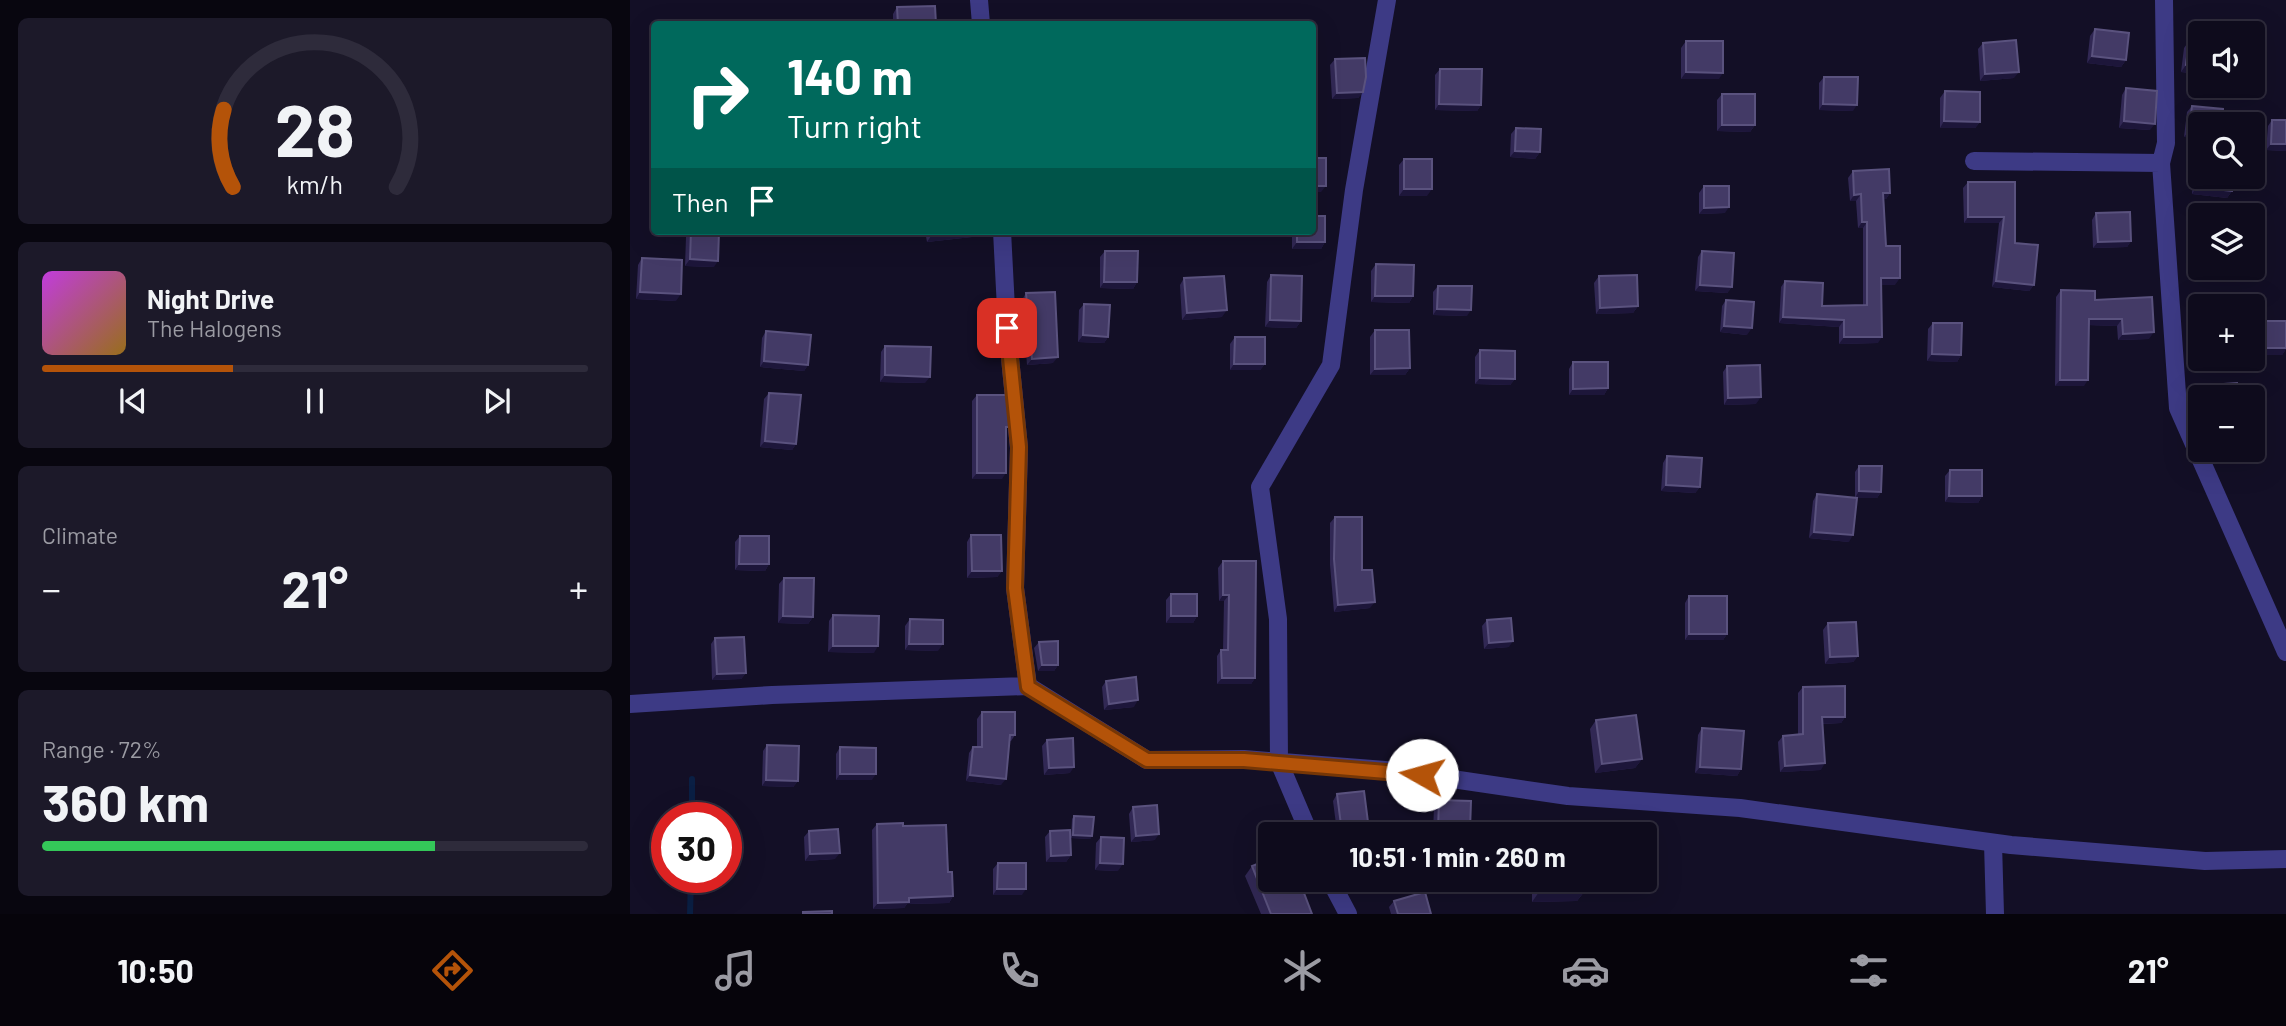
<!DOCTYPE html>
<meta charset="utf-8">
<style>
body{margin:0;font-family:Barlow,sans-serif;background:#1c1929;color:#f1f3f6;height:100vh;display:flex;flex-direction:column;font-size:26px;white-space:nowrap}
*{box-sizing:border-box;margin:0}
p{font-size:23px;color:#9b9ba3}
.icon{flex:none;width:38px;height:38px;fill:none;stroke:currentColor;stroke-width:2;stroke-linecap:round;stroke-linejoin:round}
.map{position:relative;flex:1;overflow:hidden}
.drawer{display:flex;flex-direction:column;gap:18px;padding:18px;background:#08060f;width:630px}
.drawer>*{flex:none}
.top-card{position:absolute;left:21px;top:21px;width:665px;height:214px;border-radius:7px;box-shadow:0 7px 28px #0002,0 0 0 2px #2e2b3b;background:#00695c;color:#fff;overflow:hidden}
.tools{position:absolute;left:1558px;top:21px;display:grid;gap:14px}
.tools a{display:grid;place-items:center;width:77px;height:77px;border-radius:7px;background:#0e0b1c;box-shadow:0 7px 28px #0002,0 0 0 2px #2e2b3b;font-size:35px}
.speed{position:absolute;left:21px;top:802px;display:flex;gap:14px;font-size:35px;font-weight:700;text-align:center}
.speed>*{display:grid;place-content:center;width:91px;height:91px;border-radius:50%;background:#0e0b1c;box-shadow:0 7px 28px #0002,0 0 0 2px #2e2b3b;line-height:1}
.speed .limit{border:10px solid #d22;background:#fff;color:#111}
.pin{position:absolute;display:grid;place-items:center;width:60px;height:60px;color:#fff;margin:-30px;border-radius:14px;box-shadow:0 4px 10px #0006}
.me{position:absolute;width:77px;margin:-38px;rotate:277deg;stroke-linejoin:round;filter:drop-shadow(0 0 5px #0008)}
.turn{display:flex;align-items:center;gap:24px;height:147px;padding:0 21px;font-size:32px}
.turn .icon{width:91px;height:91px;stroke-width:2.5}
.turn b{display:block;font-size:49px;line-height:60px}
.then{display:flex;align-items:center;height:66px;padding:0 21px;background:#0003;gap:14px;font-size:26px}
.big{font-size:52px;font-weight:700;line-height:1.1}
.drawer .tile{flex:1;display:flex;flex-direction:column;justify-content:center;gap:10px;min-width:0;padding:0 24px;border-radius:10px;background:#1c1929}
.drawer .dial{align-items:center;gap:0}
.dial svg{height:182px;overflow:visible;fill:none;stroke:#2e2b3b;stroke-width:7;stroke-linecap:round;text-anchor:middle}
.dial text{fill:#f1f3f6;stroke:none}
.song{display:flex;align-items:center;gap:21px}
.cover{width:84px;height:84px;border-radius:10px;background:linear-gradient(135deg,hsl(290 70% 55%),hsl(40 70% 35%))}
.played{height:7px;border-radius:4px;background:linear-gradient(90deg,#b45309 35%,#2e2b3b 35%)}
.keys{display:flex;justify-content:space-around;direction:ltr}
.heat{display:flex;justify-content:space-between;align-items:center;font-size:38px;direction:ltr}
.charge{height:10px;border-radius:5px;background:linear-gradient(90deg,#34c759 72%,#2e2b3b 0)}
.trip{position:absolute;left:628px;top:822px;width:399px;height:70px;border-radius:7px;background:#0e0b1c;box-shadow:0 7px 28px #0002,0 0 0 2px #2e2b3b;font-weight:700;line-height:70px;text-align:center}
.tabs{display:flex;height:112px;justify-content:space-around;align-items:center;background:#06040b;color:#9b9ba3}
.tabs .icon{width:49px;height:49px}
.tabs .on{color:#b45309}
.tabs b{font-size:32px;color:#f1f3f6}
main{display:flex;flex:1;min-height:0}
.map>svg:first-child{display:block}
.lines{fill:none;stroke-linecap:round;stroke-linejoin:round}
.stream{stroke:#0a1f44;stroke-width:6}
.minor{stroke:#3d3a85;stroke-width:18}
.wall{fill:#312854}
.shaded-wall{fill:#1d163a}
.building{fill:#433a66;stroke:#5a527e;stroke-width:2}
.route-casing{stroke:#753606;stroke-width:18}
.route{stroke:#b45309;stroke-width:12}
</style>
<main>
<section class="drawer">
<div class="tile dial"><svg viewBox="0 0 100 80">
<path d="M14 69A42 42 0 1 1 86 69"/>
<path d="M14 69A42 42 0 0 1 10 35" stroke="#b45309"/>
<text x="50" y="56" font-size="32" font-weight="700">28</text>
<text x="50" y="72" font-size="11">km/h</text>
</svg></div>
<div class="tile">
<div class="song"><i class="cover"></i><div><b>Night Drive</b><p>The Halogens</p></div></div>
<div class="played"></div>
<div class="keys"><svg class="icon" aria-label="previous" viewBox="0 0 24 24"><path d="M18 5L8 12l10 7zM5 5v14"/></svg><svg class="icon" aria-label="pause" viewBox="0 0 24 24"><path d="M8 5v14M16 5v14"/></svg><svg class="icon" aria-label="next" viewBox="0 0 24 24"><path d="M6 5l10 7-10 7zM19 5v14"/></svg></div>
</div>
<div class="tile"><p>Climate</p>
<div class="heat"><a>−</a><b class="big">21°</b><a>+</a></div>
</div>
<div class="tile"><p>Range · 72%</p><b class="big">360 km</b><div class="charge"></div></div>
</section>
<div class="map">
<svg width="1656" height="914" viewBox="0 0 1656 914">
<rect width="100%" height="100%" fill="#130f26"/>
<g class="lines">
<!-- stream -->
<path class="stream" d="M62 779V817
M60 914 61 877"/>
<!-- minor -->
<path class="minor" d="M349 0 351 24
M1534 0 1536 143 1531 163 1548 408 1656 652
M1344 161 1531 163
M372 231 377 328 389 448 385 588 398 686
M0 704 142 695 398 686 517 760 614 759 768 771 938 796 1110 808 1381 845 1575 861 1656 859
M680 835 649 762 648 619 630 487 701 365 724 190 757 0
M1363 843 1365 914
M700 880 718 914"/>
</g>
<!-- wall -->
<path class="wall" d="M267 7 306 24H263V14Z
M1465 29 1496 60 1491 67 1457 63 1460 36Z
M1056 41 1089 79H1051V48Z
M1559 41 1570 43V74L1551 72 1554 48Z
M1353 43 1384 78 1350 81 1348 49Z
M705 59 733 92 728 98 702 99 700 65Z
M810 69 851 105 847 111 805 110V75Z
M1194 77 1223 111 1189 110V83Z
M1496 88 1520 130 1489 128 1492 95Z
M1315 91 1350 122 1345 128H1310V98Z
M1092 94 1125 125 1120 132 1087 131V100Z
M1562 106 1592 124 1554 137 1557 112Z
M1642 120H1656V151L1636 150 1638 126Z
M886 128 910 152 905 159 880 157 881 134Z
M774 159 797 196H769V165Z
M1569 164 1602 191 1597 198 1562 194 1564 171Z
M1223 171 1260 193 1256 199H1254L1256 246 1265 285H1252L1248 343 1209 344V327L1149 323 1151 287 1155 281 1192 306 1233 305V228H1228L1226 201H1220L1218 178Z
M1338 182H1385V243L1404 285 1399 291 1362 287 1369 223H1334L1333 188Z
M1074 186 1095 213 1069 214V193Z
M1466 213 1501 241 1497 247 1463 248 1462 220Z
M61 231 84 267 55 266 56 237Z
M295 231H347L342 237 297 242Z
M662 231H682L695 242 691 249H662Z
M1570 248V268H1613L1612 275 1608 281 1568 280Z
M475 251 507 282 503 289 470 288V257Z
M1072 251 1102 287 1097 293 1065 291 1068 257Z
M12 258 46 301 6 299 8 265Z
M746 264 783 296 779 303 741 302V271Z
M641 275 671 321 666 328 635 327 637 282Z
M969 276 1008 306 1003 313 966 314 964 283Z
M554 278 592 317 552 320 550 285Z
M808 286 837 316 803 315V292Z
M1431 290 1465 300 1519 339 1488 340 1487 326 1459 325 1454 386H1425L1426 297Z
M396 293 423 363 397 365 392 300Z
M1096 300 1117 335 1090 332 1092 306Z
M454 304 478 337 474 343 448 342 449 310Z
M1636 321H1656V349L1652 355H1632L1631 328Z
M1303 323 1331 355 1327 362 1297 361 1298 329Z
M1565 326 1582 365 1558 364 1560 333Z
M745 330 780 368 775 375H740V337Z
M136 331 178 365 174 371 130 367 132 338Z
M605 337 635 364 630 370H600V344Z
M255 346 295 383 250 382 251 352Z
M850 350 885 379 880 385 845 384V357Z
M943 362 978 388 974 395H939V369Z
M1097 366 1126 404 1094 405 1093 372Z
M1565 386 1570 397V419L1566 420 1562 412 1561 393Z
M139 393 166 444 162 450 130 447 134 399Z
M347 395 376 433 372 479H342V401Z
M1037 456 1070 487 1065 493 1031 491 1033 463Z
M1229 466 1251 492 1247 498H1225V472Z
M1320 470 1352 496 1348 503 1315 502V476Z
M1187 494 1219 542 1179 538 1183 501Z
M705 517 732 570 740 608 704 612 700 565V523Z
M341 535 372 571 367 577 337 578V542Z
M110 536 139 564 135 571 105 570V542Z
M593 561 625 678 621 684H587V656L591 650H593L594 601H589L588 568Z
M154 578 183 617 178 624 148 623 149 584Z
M541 594 567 616 563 623H536V600Z
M1059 596 1097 634 1093 640H1055V603Z
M203 615 244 653 198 652 199 621Z
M280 619 308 651 275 650V626Z
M857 620 879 647 854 649 852 626Z
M1198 623 1228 656 1223 662 1195 664 1193 630Z
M85 638 116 673 111 679 82 680 81 644Z
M409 642 428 665 424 671H408L404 648Z
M476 681 504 707 474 710 472 687Z
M1173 687 1215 717 1211 723 1193 724 1191 770 1150 772 1148 742 1153 736 1168 734V693Z
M352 712 385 735 381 741H380L371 785 336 781 339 753 343 747H347V719Z
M966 720 1012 759 1005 768 965 773 960 729Z
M1072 728 1111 769 1107 776 1065 773 1068 735Z
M417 740 440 773 414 775 412 746Z
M137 745 168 781 163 787 132 786 133 751Z
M210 747 242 780H206V754Z
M707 794 738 822 733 829 707 832 703 801Z
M809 800 840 830 837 835H803L804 806Z
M503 807 525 840 501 842 499 814Z
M444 816 462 836 460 839 441 838 442 819Z
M247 824 273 826 318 872 323 896 319 903 277 904 274 908 243 909 242 830Z
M179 831 205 859 175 861 174 837Z
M420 831 441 855 436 862H416L415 837Z
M471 837 488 871 465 870 466 843Z
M368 863 392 895H363V869Z
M622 866 682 914H631L615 876Z
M902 880H954V892L947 901 902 902Z
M764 901 801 914H761L759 907Z"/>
<!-- shaded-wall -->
<path class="shaded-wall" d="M1462 56 1496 60 1491 67 1457 63Z
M1556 65 1570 67V74L1551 72Z
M1056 72 1093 73 1089 79H1051Z
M1389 72 1384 78 1350 81 1355 74Z
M733 92 728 98 702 99 707 93Z
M809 104 851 105 847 111 805 110Z
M1193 104 1227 105 1223 111 1189 110Z
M1314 121 1350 122 1345 128H1310Z
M1494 121 1525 124 1520 130 1489 128Z
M1092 125H1125L1120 132 1087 131Z
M1559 131 1570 132V139L1554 137Z
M1641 144H1656V151L1636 150Z
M885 151 910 152 905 159 880 157Z
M682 186H696L691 192H682Z
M1566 187 1602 191 1597 198 1562 194Z
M774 189H802L797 196H769Z
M1253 193H1260L1256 199 1249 200Z
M1231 194 1226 201H1220L1224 195Z
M1099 207 1095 213 1069 214 1074 208Z
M1338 217H1374L1369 223H1334Z
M1232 222H1237L1233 228H1228Z
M342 231H347L342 237 297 242 301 236Z
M1501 241 1497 247 1463 248 1468 242Z
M667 242H695L691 249H662Z
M60 259 88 261 84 267 55 266Z
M1573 273 1612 275 1608 281 1568 280Z
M1251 278H1270L1265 285H1247Z
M1366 281 1404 285 1399 291 1362 287Z
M474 282H507L503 289 470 288Z
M1070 285 1102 287 1097 293 1065 291Z
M10 292 51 294 46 301 6 299Z
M745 296H783L779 303 741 302Z
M1008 306 1003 313 966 314 970 308Z
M807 309 841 310 837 316 803 315Z
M597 310 592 317 552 320 557 313Z
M1153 317 1214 320 1209 327 1149 323Z
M1459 319H1492L1487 326 1454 325Z
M640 320 671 321 666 328 635 327Z
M1094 326 1122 328 1117 335 1090 332Z
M1524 332 1519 339 1488 340 1493 334Z
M453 335 478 337 474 343 448 342Z
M1214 337H1252L1248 343 1209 344Z
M1636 348H1656V349L1652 355H1632Z
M1302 354 1331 355 1327 362 1297 361Z
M428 357 423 363 397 365 402 359Z
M1563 357H1570V359H1587L1582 365 1558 364Z
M134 361 178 365 174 371 130 367Z
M604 364H635L630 370H600Z
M780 368 775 375H740L745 369Z
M255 375 300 377 295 383 250 382Z
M850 378 885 379 880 385 845 384Z
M1430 380H1458L1454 386H1425Z
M978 388 974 395H939L943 389Z
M1131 397 1126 404 1094 405 1098 398Z
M135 441 166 444 162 450 130 447Z
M347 473H376L372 479H342Z
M1036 485 1070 487 1065 493 1031 491Z
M1229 491 1251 492 1247 498H1225Z
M1319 496H1352L1348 503 1315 502Z
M1184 532 1223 535 1219 542 1179 538Z
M109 564H139L135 571 105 570Z
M342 571H372L367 577 337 578Z
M593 595H599L594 601H589Z
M745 602 740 608 704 612 708 605Z
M153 616 183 617 178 624 148 623Z
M541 616H567L563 623H536Z
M1059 634H1097L1093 640H1055Z
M883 641 879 647 854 649 859 643Z
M279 644H313L308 651 275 650Z
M203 646H248L244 653 198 652Z
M1228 656 1223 662 1195 664 1200 657Z
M412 665H428L424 671H408Z
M116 673 111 679 82 680 87 674Z
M592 678H625L621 684H587Z
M508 700 504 707 474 710 479 704Z
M1192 717H1215L1211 723 1188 724Z
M1012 759 1005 768 965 773 972 764Z
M1195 763 1191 770 1150 772 1155 766Z
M444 767 440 773 414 775 419 768Z
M1070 767 1111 769 1107 776 1065 773Z
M210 774H246L242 780H206Z
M340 775 376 779 371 785 336 781Z
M136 780 168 781 163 787 132 786Z
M738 822 733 829 707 832 711 825Z
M808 830H840L837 835H804Z
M529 834 525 840 501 842 506 836Z
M443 835 462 836 460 839 441 838Z
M210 853 205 859 175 861 180 854Z
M441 855 436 862H416L421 856Z
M470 863 493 864 488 871 465 870Z
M367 889H396L392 895H363Z
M909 892H954L947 901 902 902Z
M323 896 319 903 277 904 274 908 243 909 248 903 279 898Z"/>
<!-- building -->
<path class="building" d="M305 6 306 24H268L267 7Z
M1465 29 1499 33 1496 60 1462 56Z
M1386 40 1389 72 1355 74 1353 43Z
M1056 41H1093V73L1056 72Z
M1559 41 1570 43V67L1556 65Z
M735 58 736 77 733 92 707 93 705 59Z
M810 69H852L851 105 809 104Z
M1194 77H1228L1227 105 1193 104Z
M1496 88 1527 91 1525 124 1494 121Z
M1315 91 1350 92V122L1314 121Z
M1092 94H1125V125H1092Z
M1562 106 1593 109 1592 124H1570V132L1559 131Z
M1642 120H1656V144H1641Z
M886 128 911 129 910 152 885 151Z
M682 158H696V186H682Z
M774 159H802V189H774Z
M1569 164 1570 177H1603L1602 191 1566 187Z
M1259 169 1260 193H1253L1256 246H1270V278H1251L1252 337H1214V320L1153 317 1155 281 1193 283 1192 306 1237 305V222H1232L1231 194 1224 195 1223 171Z
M1338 182H1385V243L1408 245 1404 285 1366 281 1374 217H1338Z
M1074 186H1099V207L1074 208Z
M1500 212 1501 241 1468 242 1466 213Z
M682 216H695V242H667V231H682Z
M61 231 89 232 88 261 60 259Z
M300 231H342L301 236Z
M475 251H508L507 282H474Z
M1072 251 1104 253 1102 287 1070 285Z
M12 258 52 260 51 294 10 292Z
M746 264 784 265 783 296H745Z
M1573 268H1613L1612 275 1573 273Z
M641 275 672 276 671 321 640 320Z
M1007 275 1008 306 970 308 969 276Z
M594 276 597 310 557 313 554 278Z
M808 286H842L841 310 807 309Z
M1431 290 1465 291V300L1522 297 1524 332 1493 334 1492 319H1459L1458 380H1430Z
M425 292 428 357 402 359 396 293Z
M1096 300 1124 302 1122 328 1094 326Z
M454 304 480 305 478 337 453 335Z
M1636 321H1656V348H1636Z
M1303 323H1332L1331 355 1302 354Z
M1565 326 1570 327V357H1563Z
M745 330H779L780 368 745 369Z
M136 331 181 335 178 365 134 361Z
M605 337H635V364H604Z
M255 346 301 347 300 377 255 375Z
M850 350 885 351V379L850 378Z
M943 362H978V388L943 389Z
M1130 365 1131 397 1098 398 1097 366Z
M1607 383 1608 397H1570V412L1567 405 1565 386Z
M139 393 171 395 166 444 135 441Z
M347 395H377L380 427H376V473H347Z
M1037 456 1072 458 1070 487 1036 485Z
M1229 466H1252L1251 492 1229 491Z
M1320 470H1352V496H1319Z
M1187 494 1227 498 1223 535 1184 532Z
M705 517H732V570H742L745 602 708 605 704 559Z
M341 535H371L372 571H342Z
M110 536H139V564H109Z
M593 561H626L625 678H592L591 650H598L599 595H593Z
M154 578H184L183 617 153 616Z
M541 594H567V616H541Z
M1059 596H1097V634H1059Z
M203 615 249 616 248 646H203Z
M881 618 883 641 859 643 857 620Z
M280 619 313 620V644H279Z
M1226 622 1228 656 1200 657 1198 623Z
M114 637 116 673 87 674 85 638Z
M428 641V665H412L409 642Z
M506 677 508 700 479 704 476 681Z
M1215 686V717H1192L1195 763 1155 766 1153 736 1173 734V687Z
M352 712H385V735H380L376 779 340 775 343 747H352Z
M1006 715 1012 759 972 764 966 720Z
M1072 728 1114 731 1111 769 1070 767Z
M443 738 444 767 419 768 417 740Z
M137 745 169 746 168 781 136 780Z
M210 747 246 748V774H210Z
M734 791 738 822 711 825 707 794Z
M809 800 841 801 840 830H808Z
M527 805 529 834 506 836 503 807Z
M444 816 464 817 462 836 443 835Z
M273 823V826L316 825 318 872H322L323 896 279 898V902L248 903 247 824Z
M208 829 210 853 180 854 179 831Z
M440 830 441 855 421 856 420 831Z
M471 837 494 838 493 864 470 863Z
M640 859V880H669L682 914H641L622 866Z
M368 863H396V889H367Z
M909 880H954V892H909Z
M795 892 801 914H768L764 901Z
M202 911V914H173V912Z"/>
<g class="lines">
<defs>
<path id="route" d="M377 328 389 447 385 588 398 687 517 760H614L792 775"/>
</defs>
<!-- route casing -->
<use href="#route" class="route-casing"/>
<!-- route -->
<use href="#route" class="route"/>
</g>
</svg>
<div class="tools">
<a><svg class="icon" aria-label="sound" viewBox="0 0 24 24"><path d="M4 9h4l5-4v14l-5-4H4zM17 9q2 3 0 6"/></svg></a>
<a><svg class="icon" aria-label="search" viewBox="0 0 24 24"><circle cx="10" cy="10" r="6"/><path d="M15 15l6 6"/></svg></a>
<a><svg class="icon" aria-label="layers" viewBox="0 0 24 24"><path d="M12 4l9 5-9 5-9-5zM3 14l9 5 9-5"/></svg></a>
<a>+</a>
<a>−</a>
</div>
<div class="speed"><div class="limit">30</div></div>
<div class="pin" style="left:377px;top:328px;background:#d93025"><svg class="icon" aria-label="arrive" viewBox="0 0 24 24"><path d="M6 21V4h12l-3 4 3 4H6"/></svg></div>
<svg class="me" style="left:792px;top:775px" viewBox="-20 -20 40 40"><circle r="19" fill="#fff"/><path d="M0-13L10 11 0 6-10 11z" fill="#b45309"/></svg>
<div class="trip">10:51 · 1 min · 260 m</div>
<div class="top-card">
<div class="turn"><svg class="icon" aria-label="right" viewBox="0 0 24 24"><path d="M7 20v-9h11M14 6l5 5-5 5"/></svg><div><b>140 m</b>Turn right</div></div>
<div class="then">Then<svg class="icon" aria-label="arrive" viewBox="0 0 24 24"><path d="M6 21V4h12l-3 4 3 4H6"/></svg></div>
</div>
</div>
</main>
<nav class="tabs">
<b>10:50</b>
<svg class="icon on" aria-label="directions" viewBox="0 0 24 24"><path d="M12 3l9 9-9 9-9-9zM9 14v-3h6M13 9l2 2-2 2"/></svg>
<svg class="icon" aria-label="music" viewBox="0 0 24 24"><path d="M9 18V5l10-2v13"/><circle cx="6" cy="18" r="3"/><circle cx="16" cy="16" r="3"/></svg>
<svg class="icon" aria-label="phone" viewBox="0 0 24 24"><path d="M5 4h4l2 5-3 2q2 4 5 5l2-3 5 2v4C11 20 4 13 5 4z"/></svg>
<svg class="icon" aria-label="climate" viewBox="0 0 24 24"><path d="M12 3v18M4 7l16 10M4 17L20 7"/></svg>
<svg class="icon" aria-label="car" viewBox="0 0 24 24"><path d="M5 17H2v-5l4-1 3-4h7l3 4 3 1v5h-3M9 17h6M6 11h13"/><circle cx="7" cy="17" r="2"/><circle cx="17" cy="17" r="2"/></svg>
<svg class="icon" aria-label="filters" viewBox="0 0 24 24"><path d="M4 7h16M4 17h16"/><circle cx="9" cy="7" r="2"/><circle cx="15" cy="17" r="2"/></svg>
<b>21°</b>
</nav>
